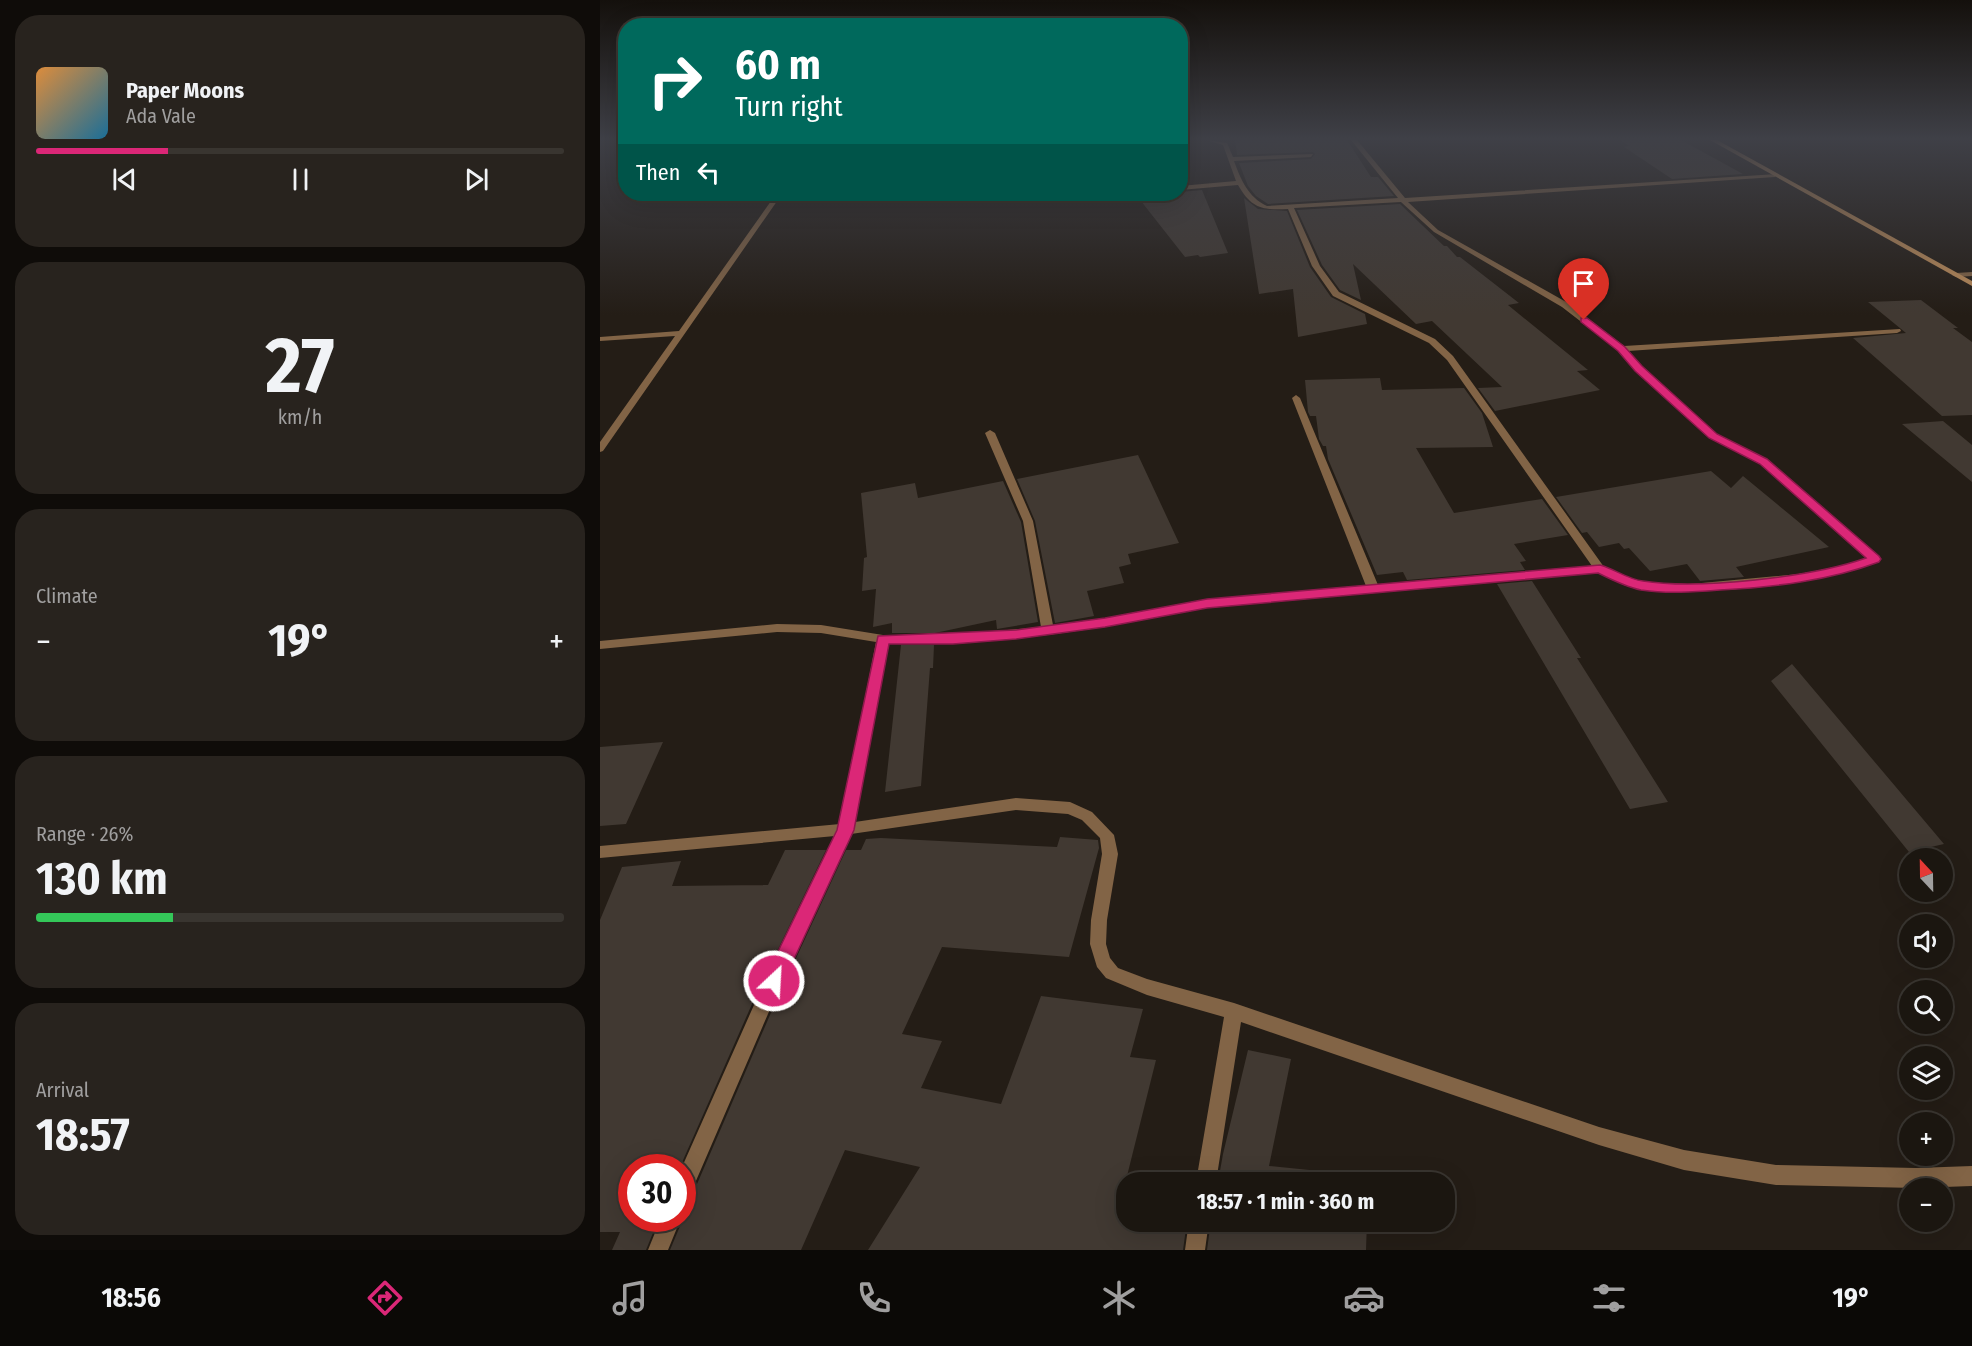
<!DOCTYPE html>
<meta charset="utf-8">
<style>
body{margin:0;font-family:"Fira Sans Condensed",sans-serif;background:#28231e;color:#f1f3f6;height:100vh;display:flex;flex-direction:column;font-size:22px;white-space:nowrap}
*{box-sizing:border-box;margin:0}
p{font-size:20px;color:#a09f9f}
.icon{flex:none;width:33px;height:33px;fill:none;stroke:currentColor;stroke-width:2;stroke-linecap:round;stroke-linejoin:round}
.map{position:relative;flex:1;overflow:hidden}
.side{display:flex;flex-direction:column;gap:15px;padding:15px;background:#0f0c09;width:600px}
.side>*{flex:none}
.banner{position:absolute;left:18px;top:18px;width:570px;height:183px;border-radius:24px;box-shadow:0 6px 24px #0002,0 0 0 2px #393530;background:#00695c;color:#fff;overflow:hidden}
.needle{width:39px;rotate:338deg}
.tools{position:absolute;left:1299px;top:848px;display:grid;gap:12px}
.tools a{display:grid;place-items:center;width:54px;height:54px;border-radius:50%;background:#1b1610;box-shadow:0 6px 24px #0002,0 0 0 2px #393530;font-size:30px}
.speed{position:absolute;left:18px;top:1154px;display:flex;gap:12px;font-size:30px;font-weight:700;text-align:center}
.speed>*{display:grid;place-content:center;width:78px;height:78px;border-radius:50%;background:#1b1610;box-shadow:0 6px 24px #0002,0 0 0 2px #393530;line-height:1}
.speed .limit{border:9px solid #d22;background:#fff;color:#111}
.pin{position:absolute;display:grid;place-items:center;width:51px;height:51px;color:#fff;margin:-62px -26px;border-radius:50% 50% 50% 0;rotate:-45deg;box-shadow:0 0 6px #0007}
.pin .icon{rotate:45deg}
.me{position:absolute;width:66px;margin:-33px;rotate:25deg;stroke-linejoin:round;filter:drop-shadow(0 0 4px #0008)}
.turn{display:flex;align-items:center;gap:21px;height:126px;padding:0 18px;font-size:27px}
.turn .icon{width:78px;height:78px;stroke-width:2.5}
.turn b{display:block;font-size:42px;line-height:51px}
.then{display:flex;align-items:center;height:57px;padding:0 18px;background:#0003;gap:12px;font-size:22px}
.big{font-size:45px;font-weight:700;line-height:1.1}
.side .card{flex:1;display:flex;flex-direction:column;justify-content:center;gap:9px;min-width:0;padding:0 21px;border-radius:24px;background:#28231e}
.side .dial{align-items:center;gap:0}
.dial b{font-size:78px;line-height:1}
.song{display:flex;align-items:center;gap:18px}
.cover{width:72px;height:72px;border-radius:9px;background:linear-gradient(135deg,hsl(30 70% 55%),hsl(200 70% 35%))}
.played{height:6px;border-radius:3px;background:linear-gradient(90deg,#db2777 25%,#393530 25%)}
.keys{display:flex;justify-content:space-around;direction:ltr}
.heat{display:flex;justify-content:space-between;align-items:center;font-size:33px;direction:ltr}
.charge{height:9px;border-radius:4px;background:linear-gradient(90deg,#34c759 26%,#393530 0)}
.trip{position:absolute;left:516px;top:1172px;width:339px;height:60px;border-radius:24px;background:#1b1610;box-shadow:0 6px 24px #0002,0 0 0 2px #393530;font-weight:700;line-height:60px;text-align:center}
.tabs{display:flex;height:96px;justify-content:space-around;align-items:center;background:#0b0906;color:#a09f9f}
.tabs .icon{width:42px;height:42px}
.tabs .on{color:#db2777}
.tabs b{font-size:27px;color:#f1f3f6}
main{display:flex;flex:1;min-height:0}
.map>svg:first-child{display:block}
.building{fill:#413932}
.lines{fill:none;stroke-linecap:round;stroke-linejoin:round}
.minor{fill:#826446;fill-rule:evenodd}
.tertiary{fill:#826446;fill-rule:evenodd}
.secondary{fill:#bc8c5a;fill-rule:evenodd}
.route{fill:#db2777;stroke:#8e194d;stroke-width:1.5}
</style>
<main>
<section class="side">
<div class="card">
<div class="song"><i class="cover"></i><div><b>Paper Moons</b><p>Ada Vale</p></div></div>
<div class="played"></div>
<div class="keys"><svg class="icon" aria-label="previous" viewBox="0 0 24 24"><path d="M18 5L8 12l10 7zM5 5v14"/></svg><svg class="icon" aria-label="pause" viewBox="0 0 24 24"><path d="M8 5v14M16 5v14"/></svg><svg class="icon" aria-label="next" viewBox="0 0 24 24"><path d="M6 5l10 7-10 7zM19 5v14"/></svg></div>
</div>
<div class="card dial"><b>27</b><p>km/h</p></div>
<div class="card"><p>Climate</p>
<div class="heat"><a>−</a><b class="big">19°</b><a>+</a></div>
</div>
<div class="card"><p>Range · 26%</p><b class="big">130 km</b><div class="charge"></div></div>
<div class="card"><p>Arrival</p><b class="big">18:57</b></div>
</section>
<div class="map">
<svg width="1372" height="1250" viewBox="0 0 1372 1250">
<rect width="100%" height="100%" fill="#241d16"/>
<!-- building -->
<path class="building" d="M635 140H747L771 177H778L794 196 668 204 656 196 648 186 639 163 711 159 715 154 713 152 637 155Z
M1020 140H1081L1143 174 1072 179 1024 147 1029 146Z
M602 190 628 253 600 257 598 255 585 257 537 196Z
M644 198 658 209 687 211 710 267 731 297 765 314 767 324 698 337 693 289 659 294Z
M800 204 844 246H847L857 257H860L919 303 908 305 988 370 977 371 1000 390 895 411 878 388 902 387 832 321 816 324 753 264 761 300 740 290 722 265 697 210Z
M1321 300 1358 328H1353L1372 342V415L1342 416 1253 338 1306 333 1268 302Z
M780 378 782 390 864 388 882 413 893 447 816 448 854 513 942 499 968 535 914 544 926 561 920 562 925 570 807 580 803 572 777 575 728 459 726 446H723L719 439 716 416H710L708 412 705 380Z
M1343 421 1372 445V482L1302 424Z
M538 455 579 543 528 554 531 564 519 567 524 583 487 591 494 616 455 623 435 521 417 479Z
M1111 471 1131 488 1143 476 1229 547 1136 567 1144 577 1100 581 1087 564 1050 571 1029 548 1024 549 1019 543 999 547 987 532 982 533 956 497Z
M403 481 421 522 438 622 397 629 396 620 335 633H292V623L273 627 276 589 262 591 264 558 267 557 261 493 315 483 318 498Z
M932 581 981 658H977L1068 802 1030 809 897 584Z
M301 645H334L333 668H330L321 786 285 792Z
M1192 664 1344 844 1309 852 1171 681Z
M63 742 26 824 0 826V747Z
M460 837 498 840 499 848 469 957 342 947 302 1034 342 1041 321 1088 401 1104 441 996 543 1009 530 1057 556 1060 526 1180V1221H587L583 1250H268L320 1167 245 1150 201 1250H70L83 1219 82 1202 91 1198 173 1008 246 850H261L266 839 281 838 457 847Z
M185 850H226L156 995 80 1167H32V1218H59L46 1250H12L20 1232H0V920L22 867 81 861 72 886 168 885Z
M648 1050 691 1059 669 1166 769 1176V1182H618L623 1154Z
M611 1221H767L766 1250H607Z"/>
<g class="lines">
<!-- minor -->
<path class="minor" d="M606 140 627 143 633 157 713 154 711 157 634 161C641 180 648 197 667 206L798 198 751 140H757L805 198 1177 174 1175 177 808 202 838 230 968 303 1024 346 1300 329 1301 331 1297 333 1028 351 1041 367 1116 434 1167 459 1281 559 1279 561C1229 578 1177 585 1124 589 1098 591 1072 594 1046 590 1029 587 1013 580 998 573L607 607 505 627 448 635 353 643H288L255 822 416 798 470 802 492 812 514 835 518 854 507 920 506 944 510 958 518 968 547 979 634 1003 999 1127 1084 1150 1176 1165 1316 1168 1372 1166V1186L1316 1188 1176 1185 1084 1170 999 1145 641 1022 616 1182H596L624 1017 547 995 506 978 497 967 490 944 491 920 502 854 500 838 482 820 468 814 416 810 251 834 171 1007 89 1197 82 1200V1167L158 996 235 836 0 858V846L240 824 276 642 221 633 177 632 0 649V641L177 624 221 625 283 635H353L441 627 423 521 385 433 390 430 395 433 433 521 453 625 505 619 607 599 766 586 692 398 696 395 700 398 778 585 992 566 847 360 829 343 733 296 712 266 688 209C662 210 652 209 638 185L580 190V186L636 181 623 145ZM801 202 834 232 962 307 1019 351 1035 371 1110 438 1161 463 1267 558 1237 567 1199 574 1080 585 1040 582 1004 567 853 356 835 339 739 292 720 266 694 208Z
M176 194H182L3 451 0 452V442L75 336 0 341V337L79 331Z
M61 1218H81L68 1250H48Z
M589 1221H609L605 1250H585Z"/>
<!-- tertiary -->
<path class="tertiary" d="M1372 272V276L1356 277 1352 275 1356 273Z"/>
<!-- secondary -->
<path class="secondary" d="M1110 140H1117L1372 281V286Z"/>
</g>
<!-- sky -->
<linearGradient id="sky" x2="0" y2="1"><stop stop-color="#14100c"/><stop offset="0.44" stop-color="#3f4047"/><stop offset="1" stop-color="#3f4047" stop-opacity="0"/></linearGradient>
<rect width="1372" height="315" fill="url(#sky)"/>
<!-- route -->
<path class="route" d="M981 318H987L1025 347 1042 366 1117 434 1167 459 1279 556 1281 559 1279 562C1228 581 1174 587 1120 590 1094 592 1068 594 1041 590 1026 587 1012 580 998 573L607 608 505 627 416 639 353 644H289L254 830 181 987 174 990 167 987 165 981 167 974 237 830 278 636 416 630 505 618 607 599 1000 565C1015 569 1027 579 1043 581 1099 590 1212 577 1266 558L1160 464 1109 438 1035 371 1018 351 981 322Z"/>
</svg>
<div class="tools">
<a><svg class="needle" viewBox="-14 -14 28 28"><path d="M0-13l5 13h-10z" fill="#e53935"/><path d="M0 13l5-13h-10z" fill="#a09f9f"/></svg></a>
<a><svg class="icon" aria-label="sound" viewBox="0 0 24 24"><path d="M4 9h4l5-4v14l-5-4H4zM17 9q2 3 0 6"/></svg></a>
<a><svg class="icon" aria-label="search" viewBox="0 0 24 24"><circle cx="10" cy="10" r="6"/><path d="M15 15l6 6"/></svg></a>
<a><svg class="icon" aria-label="layers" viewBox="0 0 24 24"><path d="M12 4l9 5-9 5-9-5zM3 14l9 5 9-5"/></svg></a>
<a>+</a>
<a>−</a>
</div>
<div class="speed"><div class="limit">30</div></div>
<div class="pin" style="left:984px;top:320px;background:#d93025"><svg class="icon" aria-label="arrive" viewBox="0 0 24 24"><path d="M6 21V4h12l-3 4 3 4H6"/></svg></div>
<svg class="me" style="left:174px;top:981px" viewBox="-20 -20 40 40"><circle r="17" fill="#db2777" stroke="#fff" stroke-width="3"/><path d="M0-11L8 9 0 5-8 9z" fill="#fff"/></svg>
<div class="trip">18:57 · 1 min · 360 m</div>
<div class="banner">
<div class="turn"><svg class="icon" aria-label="right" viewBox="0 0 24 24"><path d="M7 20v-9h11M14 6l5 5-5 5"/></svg><div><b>60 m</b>Turn right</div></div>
<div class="then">Then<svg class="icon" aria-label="left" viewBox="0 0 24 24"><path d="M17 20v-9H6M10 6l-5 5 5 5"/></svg></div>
</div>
</div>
</main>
<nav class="tabs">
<b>18:56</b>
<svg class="icon on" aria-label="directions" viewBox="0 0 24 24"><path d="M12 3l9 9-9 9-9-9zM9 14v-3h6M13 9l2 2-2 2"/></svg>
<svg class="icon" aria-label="music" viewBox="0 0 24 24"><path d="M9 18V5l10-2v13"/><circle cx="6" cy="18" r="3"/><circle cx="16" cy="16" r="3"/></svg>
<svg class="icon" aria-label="phone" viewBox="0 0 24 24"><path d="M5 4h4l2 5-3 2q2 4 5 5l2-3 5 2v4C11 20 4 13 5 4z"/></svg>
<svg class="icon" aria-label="climate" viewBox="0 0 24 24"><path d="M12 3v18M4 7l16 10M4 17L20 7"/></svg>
<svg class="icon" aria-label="car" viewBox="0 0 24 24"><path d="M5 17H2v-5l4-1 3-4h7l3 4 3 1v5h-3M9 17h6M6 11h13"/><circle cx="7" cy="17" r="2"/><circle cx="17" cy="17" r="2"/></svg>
<svg class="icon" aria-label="filters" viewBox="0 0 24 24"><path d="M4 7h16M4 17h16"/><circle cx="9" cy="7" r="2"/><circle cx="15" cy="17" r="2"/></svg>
<b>19°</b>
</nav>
